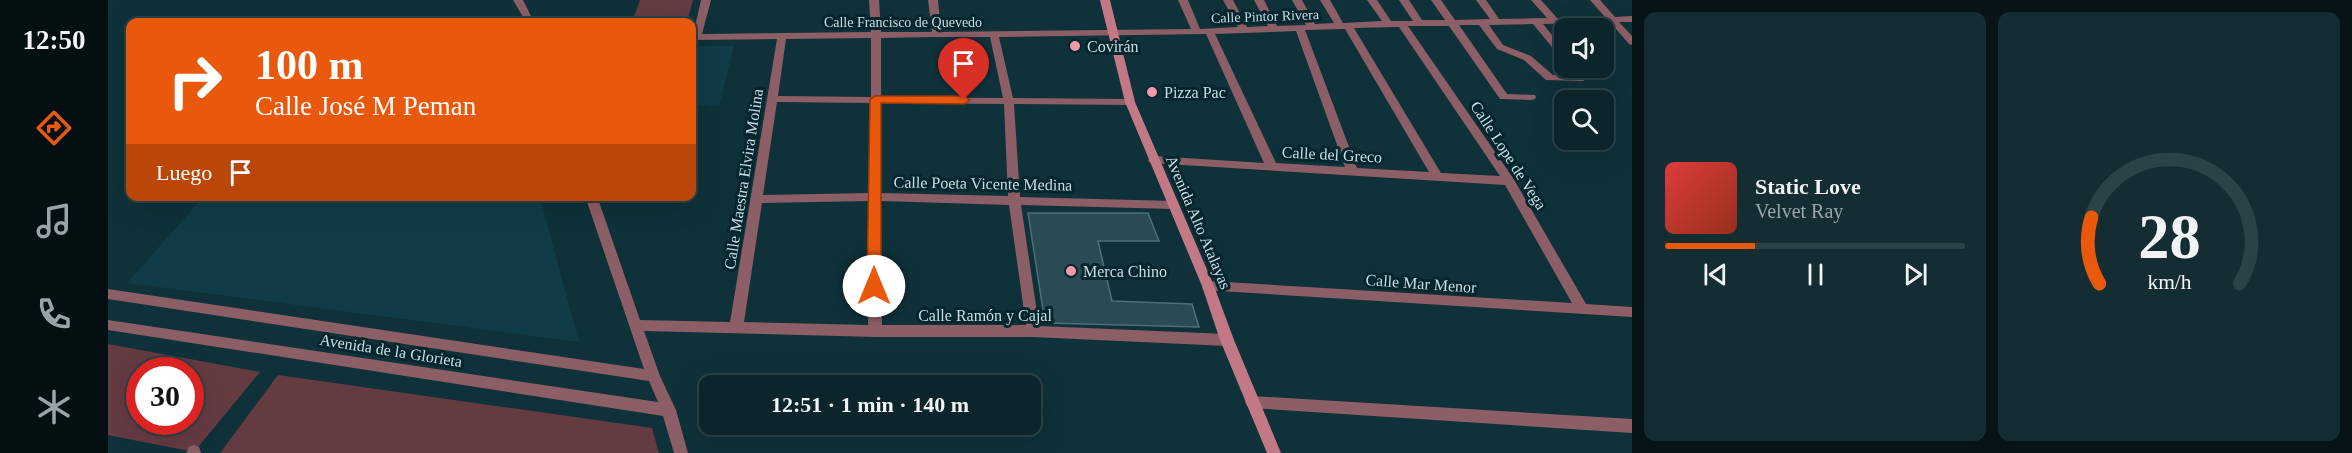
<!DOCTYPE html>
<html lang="es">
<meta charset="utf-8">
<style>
body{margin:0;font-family:Georgia,serif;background:#142d33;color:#f1f3f6;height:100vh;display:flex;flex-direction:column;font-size:22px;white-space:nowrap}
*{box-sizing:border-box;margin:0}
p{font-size:20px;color:#9aa5a9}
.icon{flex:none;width:33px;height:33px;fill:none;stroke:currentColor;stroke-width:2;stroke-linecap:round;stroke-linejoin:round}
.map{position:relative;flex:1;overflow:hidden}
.sheet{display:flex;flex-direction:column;gap:12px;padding:12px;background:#061418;width:720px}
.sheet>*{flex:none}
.top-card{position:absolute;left:18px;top:18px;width:570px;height:183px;border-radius:12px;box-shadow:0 6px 24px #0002,0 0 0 2px #2b4247;background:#ea580c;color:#fff;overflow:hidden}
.buttons{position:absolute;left:1446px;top:18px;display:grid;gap:12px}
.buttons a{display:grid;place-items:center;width:60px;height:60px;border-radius:12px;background:#0b252b;box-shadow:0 6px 24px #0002,0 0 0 2px #2b4247;font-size:30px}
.speed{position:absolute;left:18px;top:357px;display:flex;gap:12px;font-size:30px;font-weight:700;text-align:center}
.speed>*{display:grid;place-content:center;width:78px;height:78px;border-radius:50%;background:#0b252b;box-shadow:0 6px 24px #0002,0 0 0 2px #2b4247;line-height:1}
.speed .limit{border:9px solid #d22;background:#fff;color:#111}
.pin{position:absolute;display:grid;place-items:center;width:51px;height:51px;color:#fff;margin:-62px -26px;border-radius:50% 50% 50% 0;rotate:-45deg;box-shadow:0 0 6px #0007}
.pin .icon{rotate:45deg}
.me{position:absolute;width:66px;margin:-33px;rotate:0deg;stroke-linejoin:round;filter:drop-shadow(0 0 4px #0008)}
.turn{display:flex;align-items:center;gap:21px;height:126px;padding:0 30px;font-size:27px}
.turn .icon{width:78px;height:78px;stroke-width:2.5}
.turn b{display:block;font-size:42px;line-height:51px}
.then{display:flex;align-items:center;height:57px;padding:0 30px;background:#0003;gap:12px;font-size:22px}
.sheet .card{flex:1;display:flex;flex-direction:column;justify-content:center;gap:9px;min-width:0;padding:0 21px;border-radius:12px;background:#142d33}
.sheet .dial{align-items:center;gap:0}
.dial svg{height:156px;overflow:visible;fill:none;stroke:#2b4247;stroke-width:7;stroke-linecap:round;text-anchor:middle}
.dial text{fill:#f1f3f6;stroke:none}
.song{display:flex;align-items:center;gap:18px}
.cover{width:72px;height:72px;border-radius:9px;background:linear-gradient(135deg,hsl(0 70% 55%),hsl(10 70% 35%))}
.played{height:6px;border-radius:3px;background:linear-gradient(90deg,#ea580c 30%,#2b4247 30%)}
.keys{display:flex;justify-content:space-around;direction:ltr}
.sheet .tiles{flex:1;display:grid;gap:12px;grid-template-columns:repeat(2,1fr)}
.trip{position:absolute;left:591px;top:375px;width:342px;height:60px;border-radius:12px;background:#0b252b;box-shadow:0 6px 24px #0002,0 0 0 2px #2b4247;font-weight:700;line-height:60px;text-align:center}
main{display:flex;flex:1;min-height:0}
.tab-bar{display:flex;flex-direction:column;width:108px;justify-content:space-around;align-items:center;background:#040f11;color:#9aa5a9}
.tab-bar .icon{width:42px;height:42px}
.tab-bar .current{color:#ea580c}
.tab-bar b{font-size:27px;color:#f1f3f6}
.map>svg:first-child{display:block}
.built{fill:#0f3c47}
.green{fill:#653b42;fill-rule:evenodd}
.building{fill:#2a4b53;stroke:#4d6f78;stroke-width:1.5}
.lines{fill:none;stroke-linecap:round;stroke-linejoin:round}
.minor{fill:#8c5e65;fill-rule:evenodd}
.secondary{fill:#c27985;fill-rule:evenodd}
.route{fill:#ea580c;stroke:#983908;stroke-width:1.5}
.poi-dot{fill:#f39aa9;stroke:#04272f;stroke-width:2}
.labels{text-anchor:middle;stroke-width:6;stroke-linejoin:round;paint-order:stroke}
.far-street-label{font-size:14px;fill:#cbdde2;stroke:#04272f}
.poi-label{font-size:16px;fill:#cbdde2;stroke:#04272f;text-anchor:start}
.street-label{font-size:16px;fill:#cbdde2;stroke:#04272f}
</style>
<main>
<nav class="tab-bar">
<b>12:50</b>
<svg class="icon current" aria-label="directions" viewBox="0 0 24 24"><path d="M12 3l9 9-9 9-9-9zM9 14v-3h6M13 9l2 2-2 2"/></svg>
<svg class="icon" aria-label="music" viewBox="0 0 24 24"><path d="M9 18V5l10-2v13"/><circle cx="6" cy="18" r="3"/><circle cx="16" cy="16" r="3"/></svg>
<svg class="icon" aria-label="phone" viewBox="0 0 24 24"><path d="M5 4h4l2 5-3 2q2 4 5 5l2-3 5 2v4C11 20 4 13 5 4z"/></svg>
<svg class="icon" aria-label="climate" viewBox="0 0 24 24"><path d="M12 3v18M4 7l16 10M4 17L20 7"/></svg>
</nav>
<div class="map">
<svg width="1524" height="453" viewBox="0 0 1524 453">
<rect width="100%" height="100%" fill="#0f3139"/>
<!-- built -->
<path class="built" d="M584 46H626L611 106 584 105Z
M95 197H432L471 342 19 283Z"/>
<!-- green -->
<path class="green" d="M532 0H585L579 22H524Z
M0 344 152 372 86 452 0 435ZM32 370H82V422H32Z
M170 375 544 428 551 453H112Z"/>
<!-- building -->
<path class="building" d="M920 213H1040L1051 241H990L1004 301 1084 304 1091 327 937 323Z"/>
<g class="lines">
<!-- minor -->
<path class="minor" d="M405 0H415L426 22H418Z
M593 0H603L594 34 763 32 761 0H771L773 32H824L820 0H830L833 32 1083 29 1070 0H1080L1092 29 1130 27 1115 0H1125L1139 27 1160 26 1146 0H1156L1169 26 1198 25 1184 0H1194L1207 24 1226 23 1212 0H1222L1235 23 1274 21 1259 0H1269L1283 21H1305L1291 0H1301L1314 20H1337L1323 0H1333L1347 20 1382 19 1368 0H1378L1391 19 1439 18 1423 0H1433L1449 18 1497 17 1482 0H1492L1507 17 1524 16V22H1511L1524 36V45L1521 44 1502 22 1435 24 1456 50V59L1453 58 1425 24 1381 25 1395 45 1423 56 1445 75H1467L1461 68H1471L1480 78 1475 81 1438 80 1416 60 1389 49 1371 25H1351L1399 94 1427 95 1428 97 1427 99 1423 100 1392 99 1341 26H1300L1405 178 1478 304 1524 307V317L1095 290 1094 286 1095 282 1100 281 1464 303 1397 185 1042 163 1040 160 1046 156 1156 163 1098 34 891 37 905 98 1022 99 1027 102 1022 105 906 104 912 197 1065 201 1071 205 1065 209 913 205 931 326 1119 334 1124 336 1126 340 1124 344 1119 346 925 337H767L536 331 552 376 568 410 580 453H566L555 416 0 330V320L550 402 541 381 0 299V289L536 369 477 196H489L532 320 622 322 669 39 584 40ZM1291 27 1392 176 1333 173 1246 28ZM1237 29 1321 172 1249 168 1197 30ZM1188 31 1237 167 1168 163 1107 34ZM825 37H882L895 98 773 97V38ZM763 38V97L670 96 678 39ZM669 102 763 103 762 193 655 195ZM773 103 896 104 900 196 773 193ZM762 201 760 325 636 322 654 203ZM773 201 901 205 918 325H774Z
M1144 396 1524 419V433L1144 408 1139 406 1137 402 1139 398Z
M86 445 91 447 93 453H78L81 447Z"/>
<!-- secondary -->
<path class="secondary" d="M992 0H1002L1027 102 1106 286 1126 340 1173 453H1159L1112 340 1094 286 1017 102Z"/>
</g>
<!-- route -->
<path class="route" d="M767 96H856L862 100 856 104 773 103V286L771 291H761L759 286 762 99Z"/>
<!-- markers -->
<g class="poi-dot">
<circle cx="967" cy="46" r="6"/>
<circle cx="1044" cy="92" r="6"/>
<circle cx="963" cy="271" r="6"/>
</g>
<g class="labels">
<!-- far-street labels -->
<g class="far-street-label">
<text transform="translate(1157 16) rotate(-2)" y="5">Calle Pintor Rivera</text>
<text x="795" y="27">Calle Francisco de Quevedo</text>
</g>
<!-- poi labels -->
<g class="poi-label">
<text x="979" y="52">Covirán</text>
<text x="1056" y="98">Pizza Pac</text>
<text x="975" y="277">Merca Chino</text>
</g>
<!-- street labels -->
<g class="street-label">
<text transform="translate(1224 154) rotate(3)" y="6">Calle del Greco</text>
<text transform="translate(1401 155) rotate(57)" y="6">Calle Lope de Vega</text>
<text transform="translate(635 179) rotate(-81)" y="6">Calle Maestra Elvira Molina</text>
<text transform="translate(875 183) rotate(1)" y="6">Calle Poeta Vicente Medina</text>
<text transform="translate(1091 222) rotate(67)" y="6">Avenida Alto Atalayas</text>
<text transform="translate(1313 283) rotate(4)" y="6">Calle Mar Menor</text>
<text x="877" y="321">Calle Ramón y Cajal</text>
<text transform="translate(283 350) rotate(9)" y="6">Avenida de la Glorieta</text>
</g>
</g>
</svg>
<div class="buttons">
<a><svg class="icon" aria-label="sound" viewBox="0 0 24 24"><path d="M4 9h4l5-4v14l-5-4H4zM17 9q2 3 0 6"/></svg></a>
<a><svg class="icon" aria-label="search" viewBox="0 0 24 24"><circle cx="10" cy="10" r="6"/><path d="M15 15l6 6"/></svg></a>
</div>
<div class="speed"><div class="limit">30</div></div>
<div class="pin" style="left:856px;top:100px;background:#d93025"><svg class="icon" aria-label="arrive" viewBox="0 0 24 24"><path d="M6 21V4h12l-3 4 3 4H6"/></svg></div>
<svg class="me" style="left:766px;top:286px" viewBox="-20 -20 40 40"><circle r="19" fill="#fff"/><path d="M0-13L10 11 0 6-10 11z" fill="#ea580c"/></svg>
<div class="trip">12:51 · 1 min · 140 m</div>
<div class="top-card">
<div class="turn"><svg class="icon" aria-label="right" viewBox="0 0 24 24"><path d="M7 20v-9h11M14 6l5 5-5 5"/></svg><div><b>100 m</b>Calle José M Peman</div></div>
<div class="then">Luego<svg class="icon" aria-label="arrive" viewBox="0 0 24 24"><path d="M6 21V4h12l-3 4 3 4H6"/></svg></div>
</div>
</div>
<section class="sheet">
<div class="tiles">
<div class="card">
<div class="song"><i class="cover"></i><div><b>Static Love</b><p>Velvet Ray</p></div></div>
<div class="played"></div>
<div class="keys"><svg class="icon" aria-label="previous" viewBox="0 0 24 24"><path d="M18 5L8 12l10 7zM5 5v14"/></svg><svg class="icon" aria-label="pause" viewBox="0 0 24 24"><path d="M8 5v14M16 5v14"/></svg><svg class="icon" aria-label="next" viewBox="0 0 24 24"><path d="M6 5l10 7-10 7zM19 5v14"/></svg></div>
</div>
<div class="card dial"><svg viewBox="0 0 100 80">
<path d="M14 69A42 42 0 1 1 86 69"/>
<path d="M14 69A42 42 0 0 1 10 35" stroke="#ea580c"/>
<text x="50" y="56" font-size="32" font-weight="700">28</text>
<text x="50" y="72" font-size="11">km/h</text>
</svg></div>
</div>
</section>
</main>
